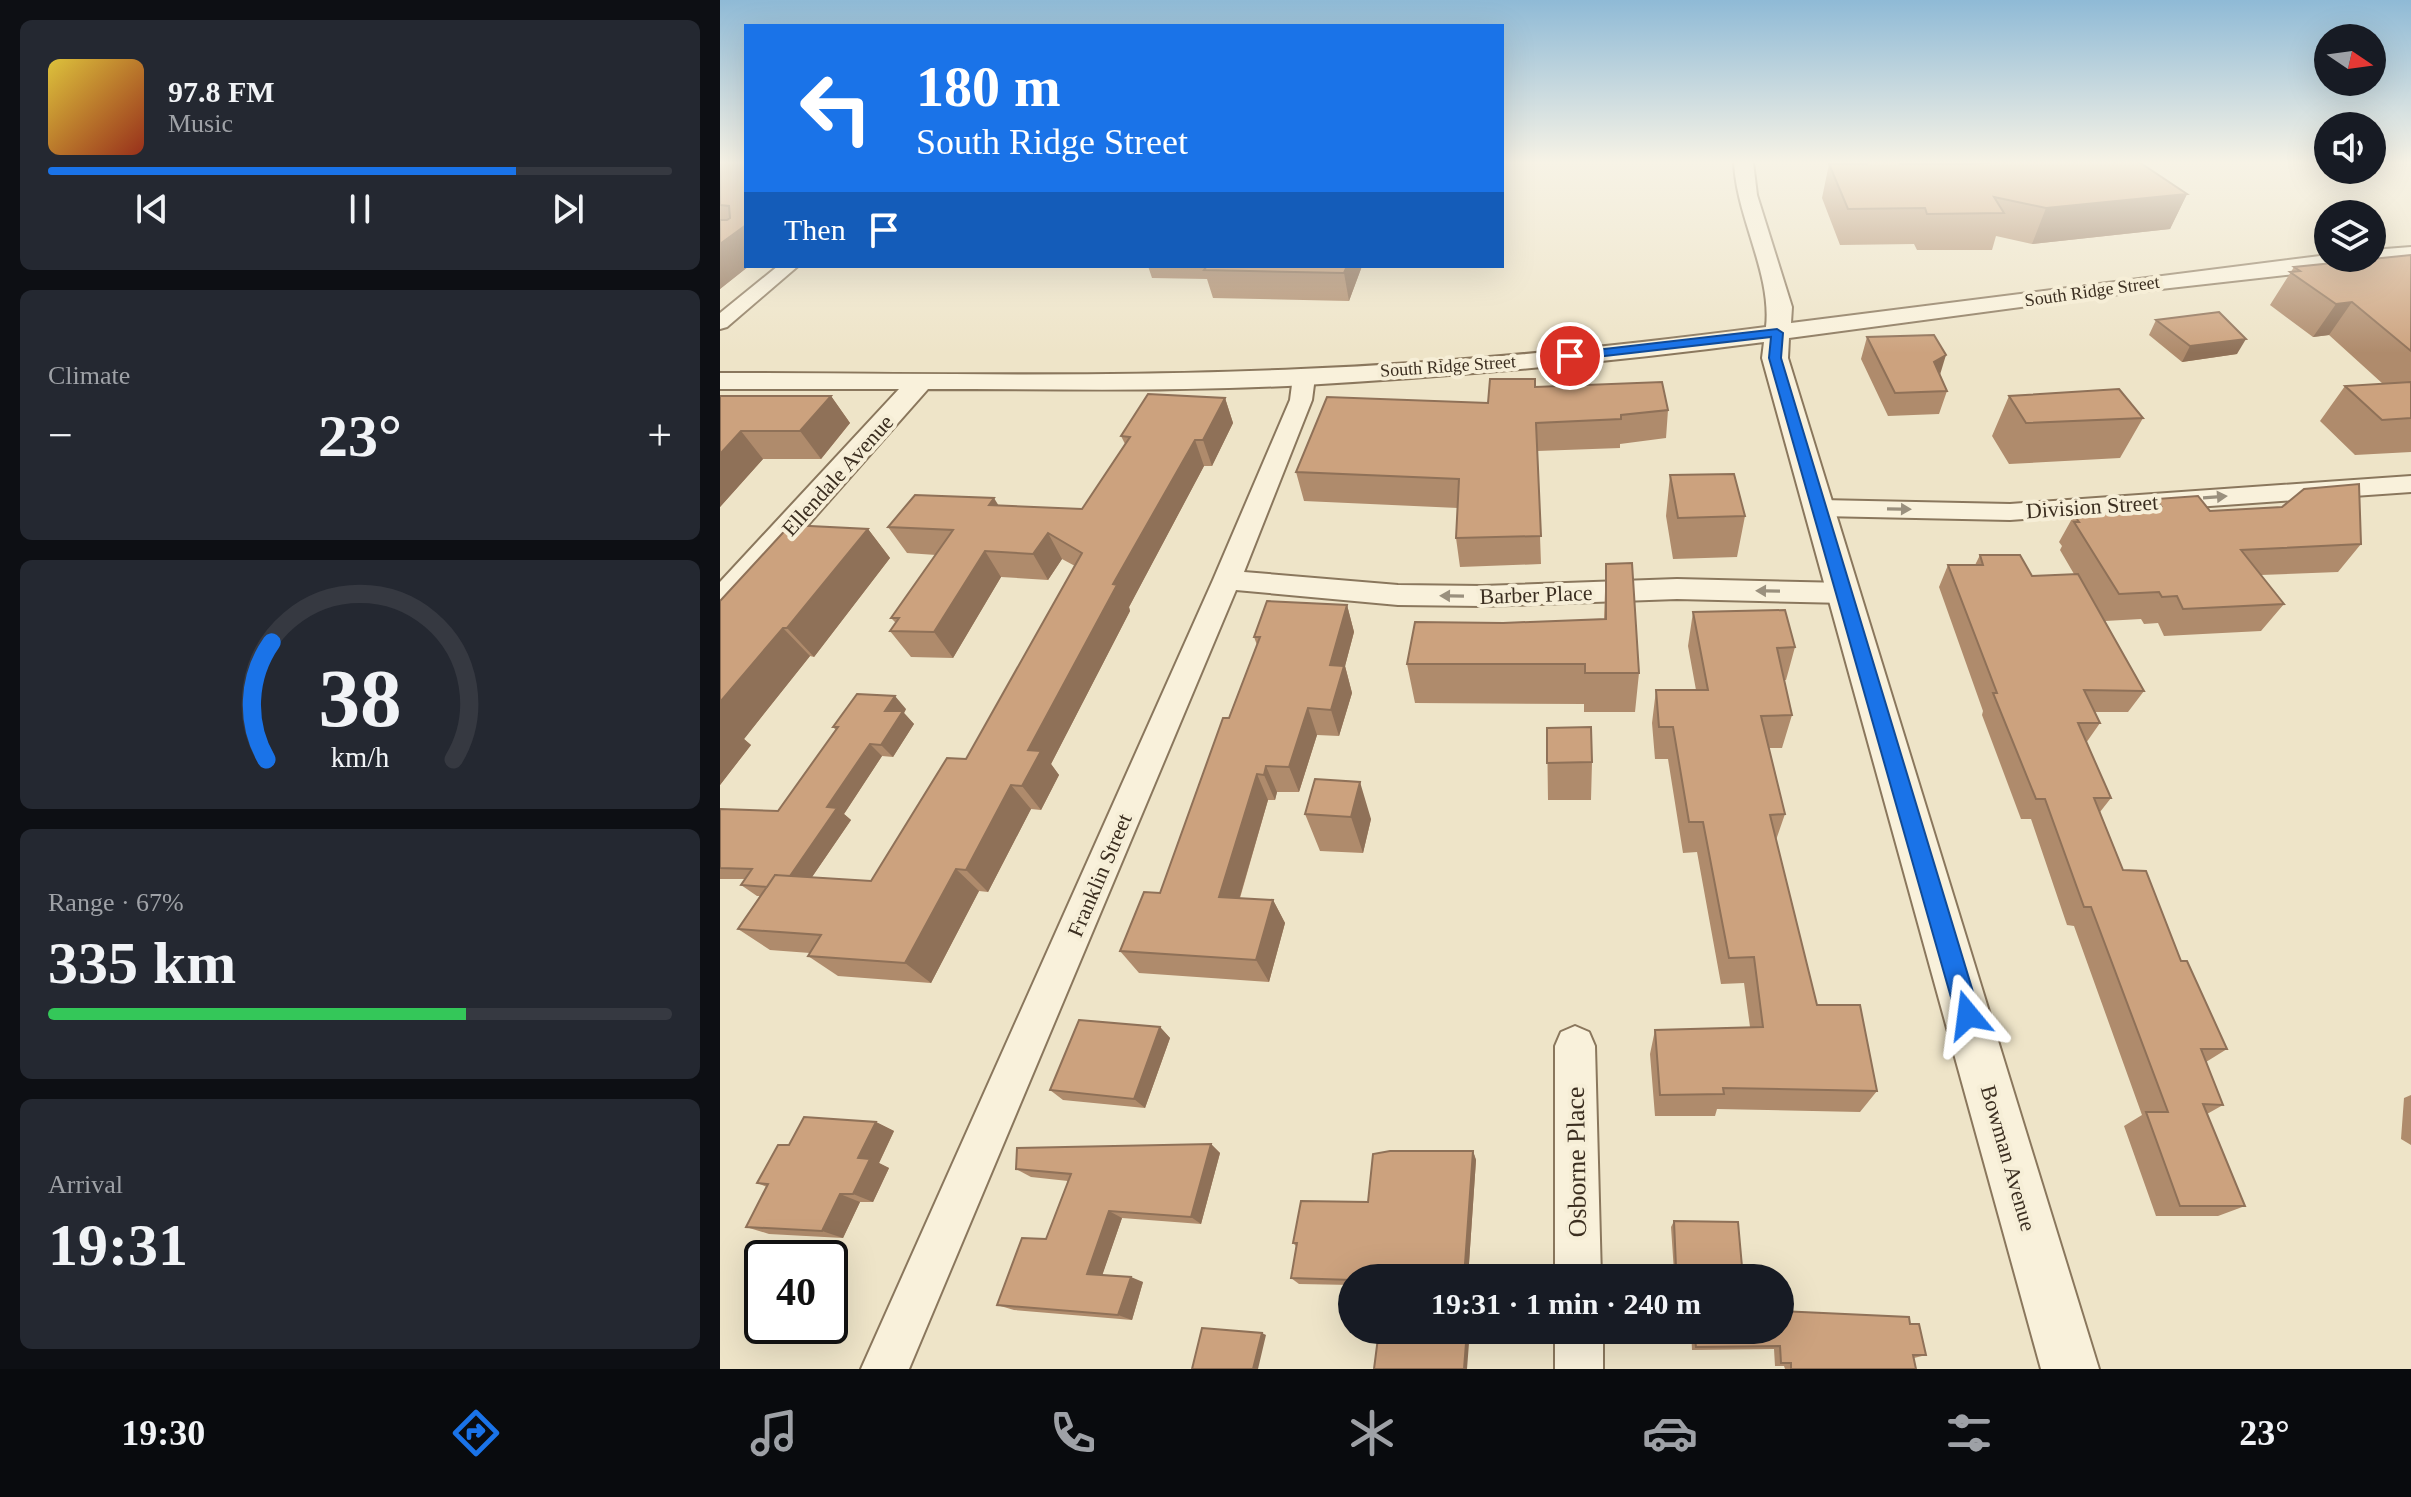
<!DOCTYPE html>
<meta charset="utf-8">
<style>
body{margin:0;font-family:"Times New Roman",serif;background:#242831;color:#f1f3f6;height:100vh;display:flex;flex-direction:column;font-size:30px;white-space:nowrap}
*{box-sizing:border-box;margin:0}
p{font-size:26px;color:#9ea1a6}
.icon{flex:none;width:44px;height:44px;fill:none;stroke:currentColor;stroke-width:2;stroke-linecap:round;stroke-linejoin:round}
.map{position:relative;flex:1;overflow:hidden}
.panel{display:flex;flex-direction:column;gap:20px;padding:20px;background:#0d0f14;width:720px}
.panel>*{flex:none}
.guide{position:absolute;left:24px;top:24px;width:760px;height:244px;border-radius:0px;box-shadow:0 8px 32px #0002;background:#1a73e8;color:#fff;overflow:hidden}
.needle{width:52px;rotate:103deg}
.controls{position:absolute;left:1594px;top:24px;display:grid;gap:16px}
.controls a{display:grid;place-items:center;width:72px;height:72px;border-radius:50%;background:#171b24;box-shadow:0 8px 32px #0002;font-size:40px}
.speed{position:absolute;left:24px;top:1240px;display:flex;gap:16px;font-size:40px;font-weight:700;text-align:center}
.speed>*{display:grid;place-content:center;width:104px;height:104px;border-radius:50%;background:#171b24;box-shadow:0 8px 32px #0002;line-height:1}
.speed .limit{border:4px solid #111;border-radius:12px;background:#fff;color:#111}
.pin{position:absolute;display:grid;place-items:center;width:68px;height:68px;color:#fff;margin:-34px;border:4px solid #fff;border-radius:50%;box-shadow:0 2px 8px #0007}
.me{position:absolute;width:88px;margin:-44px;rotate:344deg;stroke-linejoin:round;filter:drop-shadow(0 0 6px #0008)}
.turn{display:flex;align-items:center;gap:28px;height:168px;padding:0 40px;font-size:36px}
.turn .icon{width:104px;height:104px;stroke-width:2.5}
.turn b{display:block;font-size:56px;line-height:68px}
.then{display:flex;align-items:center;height:76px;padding:0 40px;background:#0003;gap:16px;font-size:30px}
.big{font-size:60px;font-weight:600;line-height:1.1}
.panel .tile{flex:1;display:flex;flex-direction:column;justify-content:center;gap:12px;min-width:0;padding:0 28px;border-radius:12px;background:#242831}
.panel .dial{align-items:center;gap:0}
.dial svg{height:208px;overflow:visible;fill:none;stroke:#363941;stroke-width:7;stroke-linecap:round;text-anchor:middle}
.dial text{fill:#f1f3f6;stroke:none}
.song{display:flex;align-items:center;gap:24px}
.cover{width:96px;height:96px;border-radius:12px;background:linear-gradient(135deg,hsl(50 70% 55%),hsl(10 70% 35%))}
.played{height:8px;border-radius:4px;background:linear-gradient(90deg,#1a73e8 75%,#363941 75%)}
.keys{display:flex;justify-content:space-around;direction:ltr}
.heat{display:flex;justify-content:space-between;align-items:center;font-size:44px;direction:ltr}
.charge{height:12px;border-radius:6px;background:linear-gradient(90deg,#34c759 67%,#363941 0)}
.trip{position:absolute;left:618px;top:1264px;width:456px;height:80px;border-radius:40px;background:#171b24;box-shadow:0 8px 32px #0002;font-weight:600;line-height:80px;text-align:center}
.tab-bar{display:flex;height:128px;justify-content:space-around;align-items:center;background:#090b0e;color:#9ea1a6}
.tab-bar .icon{width:56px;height:56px}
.tab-bar .on{color:#1a73e8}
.tab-bar b{font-size:36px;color:#f1f3f6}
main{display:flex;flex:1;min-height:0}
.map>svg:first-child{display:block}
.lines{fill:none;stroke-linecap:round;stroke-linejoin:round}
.minor-casing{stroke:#8a775d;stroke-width:4}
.tertiary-casing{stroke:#8a775d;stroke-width:4}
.minor{fill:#f9f1db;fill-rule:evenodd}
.tertiary{fill:#f9f1db;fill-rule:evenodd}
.wall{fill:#af8b6c}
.shaded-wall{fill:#8f7158}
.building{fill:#cca27e;stroke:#8f7158;stroke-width:2}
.oneway{fill:#9a907e}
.route{fill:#1a73e8;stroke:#114b97;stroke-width:2}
.labels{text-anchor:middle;stroke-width:8;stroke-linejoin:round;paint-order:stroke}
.far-street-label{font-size:18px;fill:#3b2e20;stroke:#f6eed7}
.street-label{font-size:22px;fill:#3b2e20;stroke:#f6eed7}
.near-street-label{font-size:26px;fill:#3b2e20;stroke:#f6eed7}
</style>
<main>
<section class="panel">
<div class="tile">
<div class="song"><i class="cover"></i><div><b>97.8 FM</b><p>Music</p></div></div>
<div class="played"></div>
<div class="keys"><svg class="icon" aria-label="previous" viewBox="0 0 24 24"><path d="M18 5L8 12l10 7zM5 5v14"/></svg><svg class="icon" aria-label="pause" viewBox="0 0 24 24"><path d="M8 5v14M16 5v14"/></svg><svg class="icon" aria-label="next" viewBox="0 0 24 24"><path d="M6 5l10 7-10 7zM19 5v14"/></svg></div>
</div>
<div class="tile"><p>Climate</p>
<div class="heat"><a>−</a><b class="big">23°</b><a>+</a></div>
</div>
<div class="tile dial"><svg viewBox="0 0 100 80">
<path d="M14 69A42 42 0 1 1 86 69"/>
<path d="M14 69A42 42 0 0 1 16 24" stroke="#1a73e8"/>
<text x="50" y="56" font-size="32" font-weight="700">38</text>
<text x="50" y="72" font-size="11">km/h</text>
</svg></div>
<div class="tile"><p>Range · 67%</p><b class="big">335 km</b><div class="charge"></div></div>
<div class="tile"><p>Arrival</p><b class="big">19:31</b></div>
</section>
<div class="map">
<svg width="1691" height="1369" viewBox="0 0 1691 1369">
<rect width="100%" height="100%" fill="#eee4c8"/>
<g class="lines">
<defs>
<path id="minor" d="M58 266H78L7 327 0 329V313Z
M584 370 595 377 592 400 524 572 678 585 762 586 957 579 1126 583 1136 586 1140 593 1136 600 1126 603 957 599 762 606 678 605 516 590 189 1369H141L493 580 570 400 573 377Z
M1691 476V492L1290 520 1101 516 1092 514 1088 508 1092 502 1101 500 1290 504Z
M855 1026 869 1032 875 1046 881 1278H835V1046L841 1032Z
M835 1330H883V1369H835Z"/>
<path id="tertiary" d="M1014 162H1033L1037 195 1072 307 1071 323 1608 255V258H1652V250L1691 247V261L1414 292 1069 338 1068 358 1379 1369H1321L1042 358 1044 342C892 362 738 376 585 385 459 392 334 389 208 389L12 611 0 615V582L179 389H0V373C194 373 388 378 581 369 736 363 892 347 1046 327 1052 274 1016 216 1014 162Z"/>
</defs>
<!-- minor casing -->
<use href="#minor" class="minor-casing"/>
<!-- tertiary casing -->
<use href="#tertiary" class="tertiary-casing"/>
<!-- minor -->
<use href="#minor" class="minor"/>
<!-- tertiary -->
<use href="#tertiary" class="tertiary"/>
</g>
<!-- wall -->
<path class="wall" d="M0 162 26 266H29L0 289Z
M1123 162H1179L1180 164 1467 194 1450 229 1312 244 1276 236 1272 250H1197L1194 244 1120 245 1102 198 1109 164H1124Z
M1691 255V452L1635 455 1600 421 1625 386 1663 384 1609 335 1593 337 1550 305 1574 267Z
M428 266H642L629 301 493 298 487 279 432 278Z
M1436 320 1517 354 1462 362 1429 335Z
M1147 337 1220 374 1227 391 1219 414 1168 416 1141 359Z
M815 387 948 410 946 438 900 444V448L817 451 821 564 740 567 736 538 738 508 584 501 576 472Z
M0 396H111L130 423 101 459H43L0 507Z
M1289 396 1423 418 1400 458 1289 464 1272 436Z
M505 398 513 423 492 466H484L409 607 410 611 331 764 339 775 321 810 311 809 268 892 259 891 211 983 118 976 88 956 90 953 50 950 18 929 40 896H37L21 885 25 879H0V809L58 811 116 730 113 727 186 709 184 713 194 724 173 757 162 756 124 814 131 820 92 877 151 881 246 759 355 566 342 559 328 580 281 577 233 658 191 657 170 631 176 623 171 618 216 555 187 553 168 527 279 506 362 509 405 444 401 436Z
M950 475 1025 516 1017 557 953 559 946 516Z
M1436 499 1641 544 1618 572 1541 575 1564 604 1541 631 1444 636 1438 623 1424 624 1421 619 1385 621 1424 691 1408 712H1375L1380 723 1366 743 1391 798 1380 812 1403 870 1461 961 1507 1049 1486 1062 1503 1105 1487 1114 1525 1206 1498 1216H1436L1404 1126 1422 1115 1354 926 1347 925 1311 819H1301L1262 715 1263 711 1219 587 1228 565H1255L1260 555 1312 576 1354 574 1340 550 1342 546 1339 542 1354 515 1429 511Z
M148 529 170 558 94 657 90 656 24 739 31 745 0 785V601Z
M886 564 919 673 915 712H864V704L695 703 687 664 783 623 884 619Z
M627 605 634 632 625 666 632 693 619 736 597 735 579 792H557L555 800H548L520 898 553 900 565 923 549 982 419 973 400 951 440 893 537 645 534 637Z
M973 612 1075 647 1066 680H1064L1072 715 1062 748H1049L1065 814 1056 840 1097 1005 1157 1091 1140 1112 997 1109 995 1116H935L930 1054 935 1030 1030 1027 1024 983 1001 984 977 852 963 853 948 759H935L932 723 936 690H976L968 646Z
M827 728 872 762 871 800H828Z
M595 779 651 819 643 853 600 851 585 814Z
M440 1027 450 1038 425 1108 343 1100 330 1090Z
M1691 1095V1145L1681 1139 1684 1098Z
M156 1122 174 1131 159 1163 169 1168 153 1202H140L123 1238 49 1234 26 1227 47 1187 37 1183 69 1145Z
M491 1144 500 1153 481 1224 402 1218 382 1275 423 1282 412 1320 294 1310 277 1305 326 1239 348 1181 311 1177 296 1169Z
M753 1151 756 1160 748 1278H632V1285L579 1284 571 1278 576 1246 573 1243 648 1202Z
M954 1221 1023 1278H966L965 1272H954L951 1227Z
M1190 1324 1206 1355 1194 1358 1196 1369H1065L1064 1366H1055L1054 1349 972 1350 971 1330H1060Z"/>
<!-- shaded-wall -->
<path class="shaded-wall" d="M1467 194 1450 229 1312 244 1326 208Z
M26 225V266H29L0 289V244Z
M627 266H642L629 301 624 273Z
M1632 302 1609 335 1593 337 1616 304Z
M1526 339 1517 354 1462 362 1470 346Z
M1226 355 1219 378 1214 362Z
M111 396 130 423 101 459 80 431Z
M505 398 513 423 492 466 483 440Z
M21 431 43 459 0 507V454Z
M475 440 484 466 409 607 410 611 331 764 339 775 321 810 302 786 308 750 393 584Z
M274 498 290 524 269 505Z
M148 529 170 558 94 657 67 628Z
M328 533 342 559 328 580 313 554Z
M265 551 281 577 233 658 214 632Z
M627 605 634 632 625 666 632 693 619 736 611 710 610 665Z
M63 628 90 656 24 739 31 745 0 785V702Z
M175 696 186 709 184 713 194 724 173 757 161 745 165 711Z
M588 708 597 735 579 792 569 767Z
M150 744 162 756 124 814 131 820 77 899 62 888 107 807Z
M546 766 557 792 555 800 544 775Z
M537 774 548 800 513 920 499 897Z
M640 782 651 819 643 853 631 817Z
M291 785 311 809 268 892 246 870Z
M236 869 259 891 211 983 185 963Z
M553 900 565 923 549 982 536 960Z
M440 1027 450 1038 425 1108 414 1099Z
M156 1122 174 1131 159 1163 169 1168 153 1202 133 1194 138 1158Z
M491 1144 500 1153 481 1224 471 1217Z
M753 1151 756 1160 748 1278H744Z
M120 1194 140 1202 123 1238 102 1231Z
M389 1211 402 1218 381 1279 367 1274Z
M411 1277 423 1282 412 1320 398 1315Z
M747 1330H750L747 1369H744Z
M542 1333 546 1335 538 1369H533Z"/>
<!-- building -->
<path class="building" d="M0 162H26V225L0 244V220H7L10 218 9 206 0 205Z
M1146 162H1179L1180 164H1252L1276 162H1419L1467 194 1326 208 1274 197 1284 213 1207 214 1205 208 1128 209 1109 164H1147Z
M1691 255V351L1632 302 1616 304 1570 272 1580 271 1574 267Z
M487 266H627L624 273 484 270Z
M1499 312 1526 339 1470 346 1436 320Z
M1214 335 1226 355 1214 362 1227 391 1175 393 1147 337Z
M770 379H815V387L942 382 948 410 901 415V419L816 423 821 536 736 538 739 479 576 472 607 397 768 403Z
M1691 382V418L1662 420 1625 386Z
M1399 389 1423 418 1306 423 1289 396Z
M428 394 505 398 483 440H475L393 584 397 585 308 750 321 751 302 786 291 785 246 870 236 869 185 963 88 956 101 935 18 929 55 875 151 881 227 758 246 759 362 553 328 533 313 554 265 551 214 632 170 631 179 618H171L233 530 168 527 195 495 274 498 269 505 362 509 410 437 401 436Z
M0 396H111L80 431H21L0 454Z
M1014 474 1025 516 958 518 950 475Z
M1639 484 1641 544 1521 550 1564 604 1463 609 1457 596 1442 597 1439 592 1399 594 1354 522H1359L1354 515 1440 510 1437 506H1441L1436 499 1478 496 1490 511 1562 507 1584 489Z
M70 525 148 529 67 628H63L0 702V601Z
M1260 555H1300L1312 576 1358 574 1424 691 1364 690 1380 723H1358L1391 798H1374L1403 870 1426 871 1461 961H1467L1507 1049H1481L1503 1105 1483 1104 1525 1206H1460L1426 1112H1448L1371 907H1364L1325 799H1316L1273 693H1277L1228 565H1263Z
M912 563 919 673H865V664H687L695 622 783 623 886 619V564Z
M547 601 627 605 610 665 624 666 611 710 588 708 569 767 546 766 544 775 537 774 499 897 553 900 536 960 400 951 424 892 440 893 503 718H509L540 637H534Z
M1065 610 1075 647 1057 648 1072 715 1041 716 1065 814 1050 815 1097 1005H1140L1157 1091 1003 1088 1004 1094 940 1095 935 1030 1043 1027 1034 957 1009 958 983 822H969L953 727H939L936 690H988L973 612Z
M137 694 175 696 165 711H183L161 745 150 744 107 807 117 808 70 876 55 875 47 887 21 885 32 869 0 868V809L58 811 118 727H113Z
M871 727 872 762 827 763V728Z
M595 779 640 782 631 817 585 814Z
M359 1020 440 1027 414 1099 330 1090Z
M84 1117 156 1122 138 1158 150 1159 133 1194H120L102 1231 26 1227 48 1184 37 1183 58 1145H69Z
M491 1144 471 1217 389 1211 367 1274 411 1277 398 1315 277 1305 302 1238 326 1239 351 1174 296 1169 297 1148Z
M670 1151H753L744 1278H632V1280L571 1278 577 1243H573L581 1201 648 1202 653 1154Z
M954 1221 1018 1222 1023 1278H970L969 1267H956Z
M1060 1311 1189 1317 1190 1324H1199L1206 1355H1193L1196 1369H1071V1363H1061L1060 1346 976 1347 974 1330H1060Z
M482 1328 542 1333 533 1369H472Z
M659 1330H747L744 1369H654Z"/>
<!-- one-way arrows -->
<defs><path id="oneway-solid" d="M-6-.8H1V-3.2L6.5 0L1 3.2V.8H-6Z" transform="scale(2)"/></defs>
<g class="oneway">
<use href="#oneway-solid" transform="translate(1495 497) rotate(-4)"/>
<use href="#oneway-solid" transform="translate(1179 509) rotate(1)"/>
<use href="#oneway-solid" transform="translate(1048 591) rotate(-179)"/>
<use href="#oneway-solid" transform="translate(732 596) rotate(-179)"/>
</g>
<!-- sky -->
<linearGradient id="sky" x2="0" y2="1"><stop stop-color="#8fbad6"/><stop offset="0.46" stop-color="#f7f3e6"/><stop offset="1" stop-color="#f7f3e6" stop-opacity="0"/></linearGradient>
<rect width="1691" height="353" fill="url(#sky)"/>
<!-- route -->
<path class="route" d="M1057 329 1063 333 1061 358 1260 1015 1256 1023 1248 1027 1240 1023 1236 1015 1049 358 1051 337 850 360 844 356 850 353Z"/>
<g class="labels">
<!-- far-street labels -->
<g class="far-street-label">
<text transform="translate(1372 291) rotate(-8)" y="6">South Ridge Street</text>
<text transform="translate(728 366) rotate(-4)" y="6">South Ridge Street</text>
</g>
<!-- street labels -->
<g class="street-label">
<text transform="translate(117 475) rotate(-48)" y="8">Ellendale Avenue</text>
<text transform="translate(1372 506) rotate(-4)" y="8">Division Street</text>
<text transform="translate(816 594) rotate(-2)" y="8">Barber Place</text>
<text transform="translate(379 875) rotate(-67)" y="8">Franklin Street</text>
<text transform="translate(1289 1158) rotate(74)" y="8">Bowman Avenue</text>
</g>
<!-- near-street labels -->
<g class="near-street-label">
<text transform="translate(856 1162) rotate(-91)" y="9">Osborne Place</text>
</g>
</g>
</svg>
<div class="controls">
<a><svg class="needle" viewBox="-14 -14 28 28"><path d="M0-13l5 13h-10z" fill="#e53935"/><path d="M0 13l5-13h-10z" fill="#9ea1a6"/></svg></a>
<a><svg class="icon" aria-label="sound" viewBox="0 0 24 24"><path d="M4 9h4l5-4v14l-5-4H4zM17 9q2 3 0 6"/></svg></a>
<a><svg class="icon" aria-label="layers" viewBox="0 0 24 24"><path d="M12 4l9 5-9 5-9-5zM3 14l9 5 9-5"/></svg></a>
</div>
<div class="speed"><div class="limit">40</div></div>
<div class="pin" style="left:850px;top:356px;background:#d93025"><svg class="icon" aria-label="arrive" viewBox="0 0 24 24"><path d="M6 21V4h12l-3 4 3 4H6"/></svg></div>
<svg class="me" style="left:1248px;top:1015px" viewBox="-20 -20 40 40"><path d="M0-17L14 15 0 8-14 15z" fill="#1a73e8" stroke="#fff" stroke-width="4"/></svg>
<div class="trip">19:31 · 1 min · 240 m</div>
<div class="guide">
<div class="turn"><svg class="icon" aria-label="left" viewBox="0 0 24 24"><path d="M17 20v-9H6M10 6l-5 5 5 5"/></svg><div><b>180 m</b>South Ridge Street</div></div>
<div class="then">Then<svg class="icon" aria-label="arrive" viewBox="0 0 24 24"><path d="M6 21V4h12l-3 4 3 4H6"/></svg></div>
</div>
</div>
</main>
<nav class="tab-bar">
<b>19:30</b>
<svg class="icon on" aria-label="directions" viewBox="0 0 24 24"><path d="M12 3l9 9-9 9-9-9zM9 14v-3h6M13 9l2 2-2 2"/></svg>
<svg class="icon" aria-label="music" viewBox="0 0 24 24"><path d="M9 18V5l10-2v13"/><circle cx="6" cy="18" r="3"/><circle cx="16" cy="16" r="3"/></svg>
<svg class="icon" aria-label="phone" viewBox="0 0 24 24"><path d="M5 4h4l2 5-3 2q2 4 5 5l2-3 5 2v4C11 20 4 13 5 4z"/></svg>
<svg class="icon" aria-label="climate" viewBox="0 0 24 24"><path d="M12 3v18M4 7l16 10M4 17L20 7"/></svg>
<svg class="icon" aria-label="car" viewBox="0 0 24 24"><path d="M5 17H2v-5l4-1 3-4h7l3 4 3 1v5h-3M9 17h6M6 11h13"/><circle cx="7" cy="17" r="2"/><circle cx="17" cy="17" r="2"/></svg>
<svg class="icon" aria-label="filters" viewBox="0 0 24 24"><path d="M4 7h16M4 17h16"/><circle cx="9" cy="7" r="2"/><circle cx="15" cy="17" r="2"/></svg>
<b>23°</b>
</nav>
